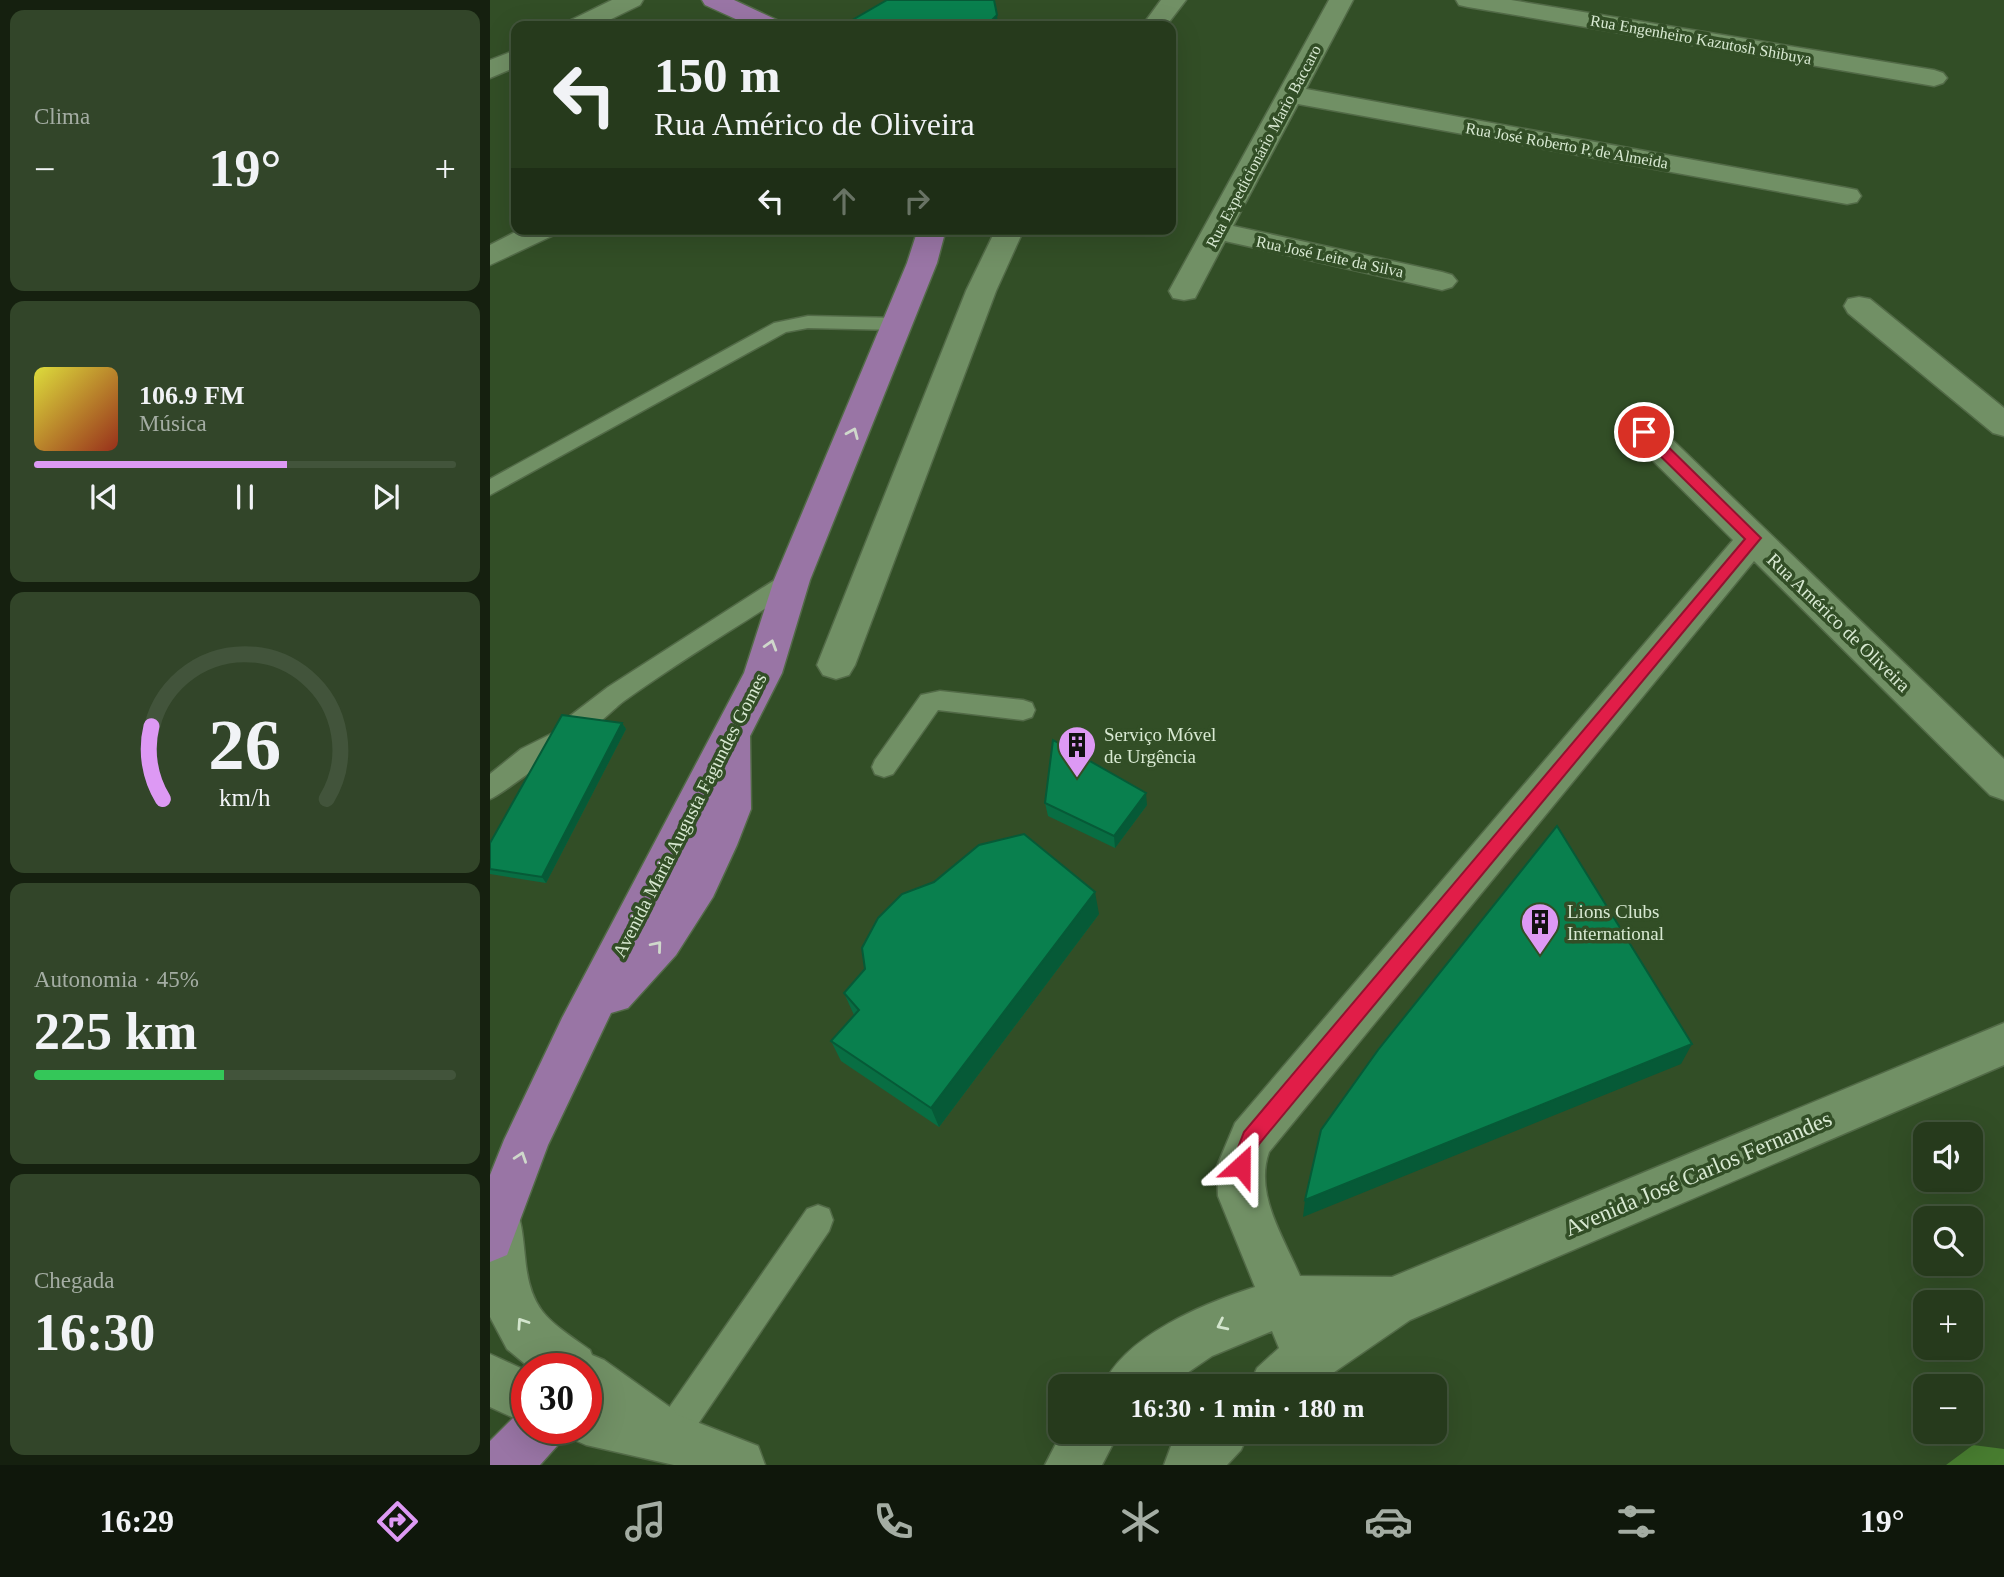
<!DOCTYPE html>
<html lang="pt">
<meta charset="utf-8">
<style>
body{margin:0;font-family:"Times New Roman",serif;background:#324529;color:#f1f3f6;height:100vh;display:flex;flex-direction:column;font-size:26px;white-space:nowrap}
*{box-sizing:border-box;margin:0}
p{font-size:23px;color:#a4ada3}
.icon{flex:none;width:38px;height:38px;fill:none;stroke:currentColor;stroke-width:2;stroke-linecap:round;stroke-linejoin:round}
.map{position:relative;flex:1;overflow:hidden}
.sheet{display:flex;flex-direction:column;gap:10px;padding:10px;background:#15200f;width:490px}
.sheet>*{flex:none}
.hud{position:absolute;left:21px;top:21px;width:665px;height:214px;border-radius:14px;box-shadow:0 7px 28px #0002,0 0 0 2px #42543b;background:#263a1c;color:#f1f3f6;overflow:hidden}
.controls{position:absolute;left:1423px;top:1122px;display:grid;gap:14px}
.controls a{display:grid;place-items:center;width:70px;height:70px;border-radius:14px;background:#263a1c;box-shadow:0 7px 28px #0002,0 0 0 2px #42543b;font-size:35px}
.speed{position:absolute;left:21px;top:1353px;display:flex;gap:14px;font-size:35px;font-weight:700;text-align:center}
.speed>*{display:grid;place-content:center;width:91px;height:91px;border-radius:50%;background:#263a1c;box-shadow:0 7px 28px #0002,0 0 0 2px #42543b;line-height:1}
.speed .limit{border:10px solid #d22;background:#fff;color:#111}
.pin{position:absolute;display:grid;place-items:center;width:60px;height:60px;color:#fff;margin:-30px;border:4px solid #fff;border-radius:50%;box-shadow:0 2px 7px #0007}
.me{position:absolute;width:77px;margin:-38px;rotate:24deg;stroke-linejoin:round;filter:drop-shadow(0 0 5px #0008)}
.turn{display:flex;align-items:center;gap:24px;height:147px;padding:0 28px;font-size:32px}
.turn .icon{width:91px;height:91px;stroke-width:2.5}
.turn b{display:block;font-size:49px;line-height:60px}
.lanes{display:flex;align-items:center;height:66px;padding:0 28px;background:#0003;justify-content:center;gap:35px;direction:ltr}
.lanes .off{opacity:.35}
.big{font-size:52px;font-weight:700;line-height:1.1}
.sheet .card{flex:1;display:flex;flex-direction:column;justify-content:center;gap:10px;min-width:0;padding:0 24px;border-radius:14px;background:#324529}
.sheet .dial{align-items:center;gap:0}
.dial svg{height:182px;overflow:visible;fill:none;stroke:#42543b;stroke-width:7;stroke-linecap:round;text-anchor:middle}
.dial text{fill:#f1f3f6;stroke:none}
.song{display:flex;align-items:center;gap:21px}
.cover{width:84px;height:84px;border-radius:10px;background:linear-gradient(135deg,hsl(60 70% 55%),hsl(10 70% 35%))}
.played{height:7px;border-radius:4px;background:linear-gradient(90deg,#dd99f4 60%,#42543b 60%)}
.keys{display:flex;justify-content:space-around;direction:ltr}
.heat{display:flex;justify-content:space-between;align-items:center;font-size:38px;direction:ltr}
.charge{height:10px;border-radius:5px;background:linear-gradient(90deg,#34c759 45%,#42543b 0)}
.trip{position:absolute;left:558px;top:1374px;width:399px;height:70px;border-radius:14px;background:#263a1c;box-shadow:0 7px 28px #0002,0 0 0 2px #42543b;font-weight:700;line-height:70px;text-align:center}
.dock{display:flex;height:112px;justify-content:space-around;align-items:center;background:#0f170b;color:#a4ada3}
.dock .icon{width:49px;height:49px}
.dock .on{color:#dd99f4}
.dock b{font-size:32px;color:#f1f3f6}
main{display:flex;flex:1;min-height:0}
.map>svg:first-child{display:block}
.forest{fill:#487d30}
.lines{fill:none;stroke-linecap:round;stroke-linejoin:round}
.service-casing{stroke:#526a47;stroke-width:3}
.minor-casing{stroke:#526a47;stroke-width:3}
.tertiary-casing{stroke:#526a47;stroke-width:3}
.primary-casing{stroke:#526a47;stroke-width:3}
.service{fill:#719065;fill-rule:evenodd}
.minor{fill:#719065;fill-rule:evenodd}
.tertiary{fill:#719065;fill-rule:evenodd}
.primary{fill:#9975a5;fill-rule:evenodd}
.wall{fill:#086e43}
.shaded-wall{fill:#065a37}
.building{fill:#09804e;stroke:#065a37;stroke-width:2}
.oneway{stroke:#cfd8cb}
.oneway2{stroke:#d3e5cd}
.route{fill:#e11d48;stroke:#92132f;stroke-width:2}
.labels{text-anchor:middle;stroke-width:7;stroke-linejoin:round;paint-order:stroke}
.far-street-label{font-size:16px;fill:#d8e9d2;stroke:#324e26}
.street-label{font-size:19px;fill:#d8e9d2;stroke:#324e26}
.poi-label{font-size:19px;fill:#d8e9d2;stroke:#324e26;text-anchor:start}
.near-street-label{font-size:23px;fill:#d8e9d2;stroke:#324e26}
</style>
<main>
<section class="sheet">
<div class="card"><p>Clima</p>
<div class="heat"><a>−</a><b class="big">19°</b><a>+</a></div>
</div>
<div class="card">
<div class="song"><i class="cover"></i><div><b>106.9 FM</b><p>Música</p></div></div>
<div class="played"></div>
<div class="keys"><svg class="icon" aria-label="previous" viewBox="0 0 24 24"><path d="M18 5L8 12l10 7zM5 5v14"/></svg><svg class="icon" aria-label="pause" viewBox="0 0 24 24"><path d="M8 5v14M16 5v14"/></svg><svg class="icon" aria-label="next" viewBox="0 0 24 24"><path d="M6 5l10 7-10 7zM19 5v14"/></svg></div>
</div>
<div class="card dial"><svg viewBox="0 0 100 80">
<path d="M14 69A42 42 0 1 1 86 69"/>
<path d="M14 69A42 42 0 0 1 9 37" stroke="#dd99f4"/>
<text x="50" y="56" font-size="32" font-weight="700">26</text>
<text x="50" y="72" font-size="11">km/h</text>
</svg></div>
<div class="card"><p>Autonomia · 45%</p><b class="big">225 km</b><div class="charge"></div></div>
<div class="card"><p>Chegada</p><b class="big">16:30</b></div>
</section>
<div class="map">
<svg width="1514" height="1465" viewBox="0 0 1514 1465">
<rect width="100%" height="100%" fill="#324e26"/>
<!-- forest -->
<path class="forest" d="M1483 1445 1514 1449V1465H1456Z"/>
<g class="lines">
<defs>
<path id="service" d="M318 316 408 318 415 320 418 324 415 328 408 330 318 328 296 332 0 495V479L284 323Z
M302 572 310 574 313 580 310 586C252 624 191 660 134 701 119 712 101 737 80 730L77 723 80 716 118 687 294 574Z
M450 691 533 700 542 703 545 710 542 717 533 720 448 710 403 774 394 777 385 774 382 767 385 760 431 695Z
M63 733 72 736 75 743C72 749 8 797 0 799V774L31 749Z
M328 1205 339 1209 343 1220 339 1231 191 1449 179 1454 167 1449 162 1437 167 1425 317 1209Z"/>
<path id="minor" d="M122 0H153L150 5 107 26H76L79 21Z
M671 0H696L676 26H652Z
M839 0H863L816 89 1357 188 1367 190 1371 196 1367 202 1357 204 808 104 743 226 952 272 962 275 967 281 962 287 952 290 735 241 705 298 694 300 683 298 679 291Z
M966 0H1021L1444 70 1453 73 1457 78 1453 83 1444 86 978 7 969 5Z
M26 50V67L0 78V60Z
M31 229H68L64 235 0 265V245Z
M506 229H534L506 291 365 665 359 675 346 679 333 675 327 665 476 291Z
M1369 297 1380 299 1514 408V436L1503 433 1358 313 1354 306 1358 299Z
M1154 421 1166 424 1514 759V800L1500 795 1264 561 779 1152C764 1194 794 1238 810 1276L902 1277 1514 1023V1065L920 1320 824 1386H759L767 1368 789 1348 782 1331 722 1356 678 1386H613C634 1336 715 1303 765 1287L728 1196 727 1166 745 1123 1243 540 1142 440 1138 432 1142 424Z
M572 1432H629L612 1465H555Z
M696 1432H759L751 1450 737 1465H674L681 1446Z"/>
<path id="tertiary" d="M8 1197 25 1204C32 1222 33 1238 35 1257 40 1312 58 1320 100 1350L102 1355 114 1360 184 1410 186 1414 268 1446 275 1465H184L96 1445 78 1437 74 1428H96V1368H40L17 1349 0 1317V1200Z
M0 1354 37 1371V1424L0 1407Z"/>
<path id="primary" d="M212 0H244L289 21 292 26H261L215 5Z
M428 229H456L447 263 320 580 292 673 260 736 261 809 247 845 223 897 186 955 138 1008 121 1013 58 1145 17 1255 0 1262V1175L14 1140 72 1018 254 673 284 580 417 263Z
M37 1407V1428H75L67 1446 50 1465H0V1441L31 1410Z"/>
</defs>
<!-- service casing -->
<use href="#service" class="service-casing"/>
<!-- minor casing -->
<use href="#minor" class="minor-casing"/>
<!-- tertiary casing -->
<use href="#tertiary" class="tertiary-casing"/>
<!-- primary casing -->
<use href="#primary" class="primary-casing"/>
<!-- service -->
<use href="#service" class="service"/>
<!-- minor -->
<use href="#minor" class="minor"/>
<!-- tertiary -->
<use href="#tertiary" class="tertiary"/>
<!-- primary -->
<use href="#primary" class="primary"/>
</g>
<!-- wall -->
<path class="wall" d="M132 723 136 729 56 883 0 874V843Z
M555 803 657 805 625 848 558 816Z
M609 914 449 1127 351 1061 341 1041 364 1015 354 993Z"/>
<!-- shaded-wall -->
<path class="shaded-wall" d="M507 15 508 26H496Z
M132 723 136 729 56 883 52 877Z
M656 793 657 805 625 848 624 836Z
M605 892 609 914 449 1127 441 1108Z
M1202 1044 1191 1064 813 1217 815 1200Z"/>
<!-- building -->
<path class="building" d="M397 0H504L507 15 496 26H352Z
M72 715 132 723 52 877 0 869V843Z
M563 740 656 793 624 836 555 803Z
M1067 826 1202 1044 815 1200 831 1130 888 1050Z
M534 834 605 892 441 1108 341 1041 369 1010 354 993 375 969 372 948 388 918 412 894 444 882 489 845Z"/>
<!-- one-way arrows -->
<defs><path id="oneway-chevron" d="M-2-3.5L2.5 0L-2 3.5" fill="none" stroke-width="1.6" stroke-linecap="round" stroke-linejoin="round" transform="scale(1.75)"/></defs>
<g class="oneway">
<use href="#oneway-chevron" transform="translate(363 433) rotate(-67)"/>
<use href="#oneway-chevron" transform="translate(281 645) rotate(-73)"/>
<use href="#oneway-chevron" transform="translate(167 946) rotate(-50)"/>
<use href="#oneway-chevron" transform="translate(31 1157) rotate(-71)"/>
</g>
<g class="oneway2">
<use href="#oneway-chevron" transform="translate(32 1323) rotate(-124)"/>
<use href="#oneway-chevron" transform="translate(732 1325) rotate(154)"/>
</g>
<!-- route -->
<path class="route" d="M1154 427 1159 428 1271 538 769 1144 757 1173 751 1176 744 1173 741 1166 754 1132 1255 539 1149 435 1147 432Z"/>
<!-- icons -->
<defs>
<symbol id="building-pin" viewBox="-11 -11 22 30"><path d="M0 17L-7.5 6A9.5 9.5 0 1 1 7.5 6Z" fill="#dd99f4" stroke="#324e26"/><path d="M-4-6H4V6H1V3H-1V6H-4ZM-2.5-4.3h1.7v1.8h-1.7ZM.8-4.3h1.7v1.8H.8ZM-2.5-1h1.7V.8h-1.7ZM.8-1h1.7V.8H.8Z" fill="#111"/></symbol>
</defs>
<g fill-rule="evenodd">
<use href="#building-pin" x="565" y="723" width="44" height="60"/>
<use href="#building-pin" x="1028" y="900" width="44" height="60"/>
</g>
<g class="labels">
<!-- far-street labels -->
<g class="far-street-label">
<text transform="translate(1211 39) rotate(10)" y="6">Rua Engenheiro Kazutosh Shibuya</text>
<text transform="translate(1077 145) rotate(10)" y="6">Rua José Roberto P. de Almeida</text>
<text transform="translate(773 146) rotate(-62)" y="6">Rua Expedicionário Mario Baccaro</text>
<text transform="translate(840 256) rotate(12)" y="6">Rua José Leite da Silva</text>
</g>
<!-- street labels -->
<g class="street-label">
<text transform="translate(1349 622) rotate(44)" y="7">Rua Américo de Oliveira</text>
<text transform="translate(199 815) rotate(-63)" y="7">Avenida Maria Augusta Fagundes Gomes</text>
</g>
<!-- poi labels -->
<g class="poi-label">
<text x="614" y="741">Serviço Móvel<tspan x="614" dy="22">de Urgência</tspan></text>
<text x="1077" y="918">Lions Clubs<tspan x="1077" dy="22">International</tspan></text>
</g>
<!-- near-street labels -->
<g class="near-street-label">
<text transform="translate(1208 1173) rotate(-23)" y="8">Avenida José Carlos Fernandes</text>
</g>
</g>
</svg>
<div class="controls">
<a><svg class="icon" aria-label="sound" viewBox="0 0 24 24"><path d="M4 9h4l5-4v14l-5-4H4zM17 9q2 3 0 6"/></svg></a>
<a><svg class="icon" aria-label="search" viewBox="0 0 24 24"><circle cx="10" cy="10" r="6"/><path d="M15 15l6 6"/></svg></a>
<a>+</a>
<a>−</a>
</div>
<div class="speed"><div class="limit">30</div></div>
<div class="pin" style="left:1154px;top:432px;background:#d93025"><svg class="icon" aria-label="arrive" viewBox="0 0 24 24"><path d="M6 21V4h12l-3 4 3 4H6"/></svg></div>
<svg class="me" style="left:751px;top:1166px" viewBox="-20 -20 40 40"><path d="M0-17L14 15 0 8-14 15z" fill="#e11d48" stroke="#fff" stroke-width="4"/></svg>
<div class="trip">16:30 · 1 min · 180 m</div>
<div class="hud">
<div class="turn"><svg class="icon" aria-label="left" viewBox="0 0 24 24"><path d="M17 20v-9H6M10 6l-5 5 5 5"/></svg><div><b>150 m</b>Rua Américo de Oliveira</div></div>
<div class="lanes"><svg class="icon" aria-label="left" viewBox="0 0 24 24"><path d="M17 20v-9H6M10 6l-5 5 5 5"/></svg><svg class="icon off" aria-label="ahead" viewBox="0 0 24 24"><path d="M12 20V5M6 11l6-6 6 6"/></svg><svg class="icon off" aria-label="right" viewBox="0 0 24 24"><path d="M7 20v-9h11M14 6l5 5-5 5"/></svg></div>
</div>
</div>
</main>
<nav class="dock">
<b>16:29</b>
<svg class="icon on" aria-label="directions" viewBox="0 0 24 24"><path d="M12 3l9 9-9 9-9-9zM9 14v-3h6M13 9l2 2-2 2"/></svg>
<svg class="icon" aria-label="music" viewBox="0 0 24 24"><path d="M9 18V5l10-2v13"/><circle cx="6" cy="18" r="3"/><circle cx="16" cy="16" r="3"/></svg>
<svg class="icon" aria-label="phone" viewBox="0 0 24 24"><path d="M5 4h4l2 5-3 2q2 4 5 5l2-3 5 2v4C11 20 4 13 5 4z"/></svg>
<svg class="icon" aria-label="climate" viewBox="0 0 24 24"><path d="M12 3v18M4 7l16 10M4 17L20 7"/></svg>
<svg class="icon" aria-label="car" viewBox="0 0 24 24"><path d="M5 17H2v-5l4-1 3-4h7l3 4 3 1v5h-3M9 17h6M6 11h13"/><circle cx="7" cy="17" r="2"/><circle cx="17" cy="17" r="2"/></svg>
<svg class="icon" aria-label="filters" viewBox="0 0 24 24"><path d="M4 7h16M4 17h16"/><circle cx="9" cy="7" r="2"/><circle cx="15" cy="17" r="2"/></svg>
<b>19°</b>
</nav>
